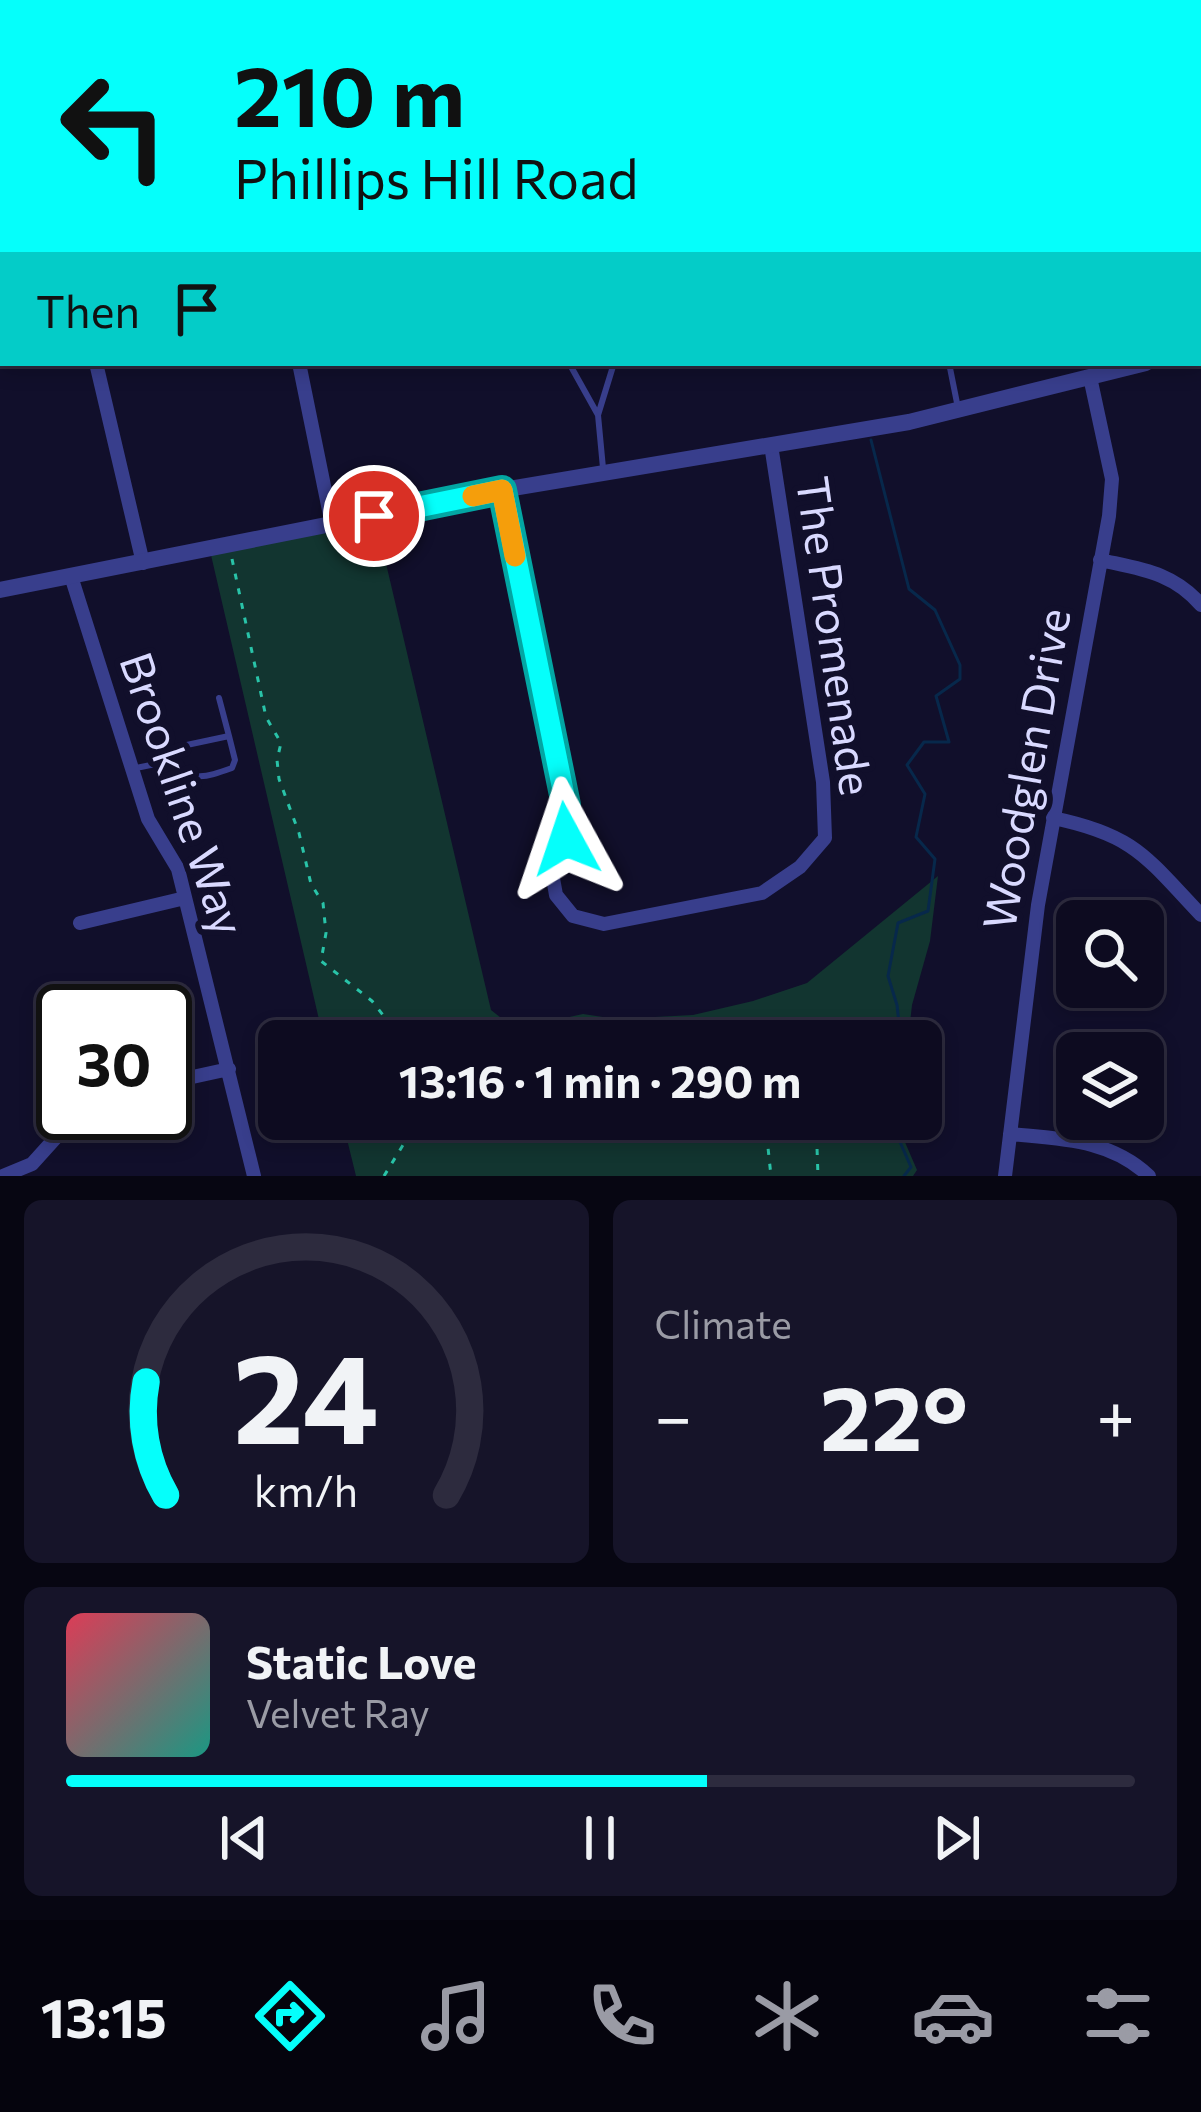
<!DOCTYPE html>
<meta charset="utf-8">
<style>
body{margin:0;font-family:Commissioner,sans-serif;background:#161429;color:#f1f3f6;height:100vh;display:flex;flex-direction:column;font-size:45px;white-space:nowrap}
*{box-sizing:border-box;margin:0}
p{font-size:39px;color:#9a9ba5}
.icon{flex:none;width:66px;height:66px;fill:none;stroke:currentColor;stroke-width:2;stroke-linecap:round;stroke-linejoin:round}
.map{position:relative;height:1176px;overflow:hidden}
.sheet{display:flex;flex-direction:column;gap:24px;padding:24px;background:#070612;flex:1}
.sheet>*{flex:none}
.hud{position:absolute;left:0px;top:0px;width:1203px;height:366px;box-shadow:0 6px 18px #0003,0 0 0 3px #2d2b3e;background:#05fffb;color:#111;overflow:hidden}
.controls{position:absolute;left:1056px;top:900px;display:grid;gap:24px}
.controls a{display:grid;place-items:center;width:108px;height:108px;border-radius:18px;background:#0d0b20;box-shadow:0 6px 18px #0003,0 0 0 3px #2d2b3e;font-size:60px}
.speed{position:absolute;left:36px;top:984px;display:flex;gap:24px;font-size:60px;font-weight:700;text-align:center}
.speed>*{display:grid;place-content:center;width:156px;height:156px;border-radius:50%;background:#0d0b20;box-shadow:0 6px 18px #0003,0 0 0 3px #2d2b3e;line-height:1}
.speed .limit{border:6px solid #111;border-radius:18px;background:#fff;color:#111}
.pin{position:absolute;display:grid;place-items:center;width:102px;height:102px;color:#fff;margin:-51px;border:6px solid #fff;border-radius:50%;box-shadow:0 3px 12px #0007}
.me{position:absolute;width:132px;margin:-66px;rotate:355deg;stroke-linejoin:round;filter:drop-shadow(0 0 9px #0008)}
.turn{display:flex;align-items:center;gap:42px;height:252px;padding:0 36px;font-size:54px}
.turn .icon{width:156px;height:156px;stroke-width:2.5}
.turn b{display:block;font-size:84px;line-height:102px}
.then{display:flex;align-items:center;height:114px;padding:0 36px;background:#0003;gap:24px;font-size:45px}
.big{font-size:90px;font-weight:700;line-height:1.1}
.sheet .widget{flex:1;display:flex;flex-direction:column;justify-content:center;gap:18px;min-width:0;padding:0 42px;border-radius:18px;background:#161429}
.sheet .dial{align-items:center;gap:0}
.dial svg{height:312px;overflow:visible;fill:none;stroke:#2d2b3e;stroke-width:7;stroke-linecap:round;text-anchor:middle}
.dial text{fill:#f1f3f6;stroke:none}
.song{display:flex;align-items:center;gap:36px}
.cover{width:144px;height:144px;border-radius:18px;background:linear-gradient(135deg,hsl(350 70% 55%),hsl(170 70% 35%))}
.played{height:12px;border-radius:6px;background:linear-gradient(90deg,#05fffb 60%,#2d2b3e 60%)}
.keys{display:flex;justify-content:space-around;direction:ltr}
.heat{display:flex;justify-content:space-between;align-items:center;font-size:66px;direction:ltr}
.sheet .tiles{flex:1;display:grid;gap:24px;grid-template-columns:1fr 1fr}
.widget:last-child{grid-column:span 2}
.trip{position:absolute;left:258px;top:1020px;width:684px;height:120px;border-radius:18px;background:#0d0b20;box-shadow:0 6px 18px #0003,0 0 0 3px #2d2b3e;font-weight:700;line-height:120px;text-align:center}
.tab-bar{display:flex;height:192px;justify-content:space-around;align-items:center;background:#05040d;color:#9a9ba5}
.tab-bar .icon{width:84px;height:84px}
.tab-bar .current{color:#05fffb}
.tab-bar b{font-size:54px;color:#f1f3f6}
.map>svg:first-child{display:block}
.green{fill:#123530}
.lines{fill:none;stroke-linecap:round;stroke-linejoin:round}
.stream{stroke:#07284b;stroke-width:3}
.path{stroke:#29c3a8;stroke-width:3;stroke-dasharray:6 9;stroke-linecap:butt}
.service{stroke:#383e8c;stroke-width:6}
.minor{stroke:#383e8c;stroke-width:14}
.tertiary{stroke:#383e8c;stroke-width:16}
.route-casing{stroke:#03a6a3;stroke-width:30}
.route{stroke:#05fffb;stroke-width:21}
.slow{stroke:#f59e0b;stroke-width:21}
.labels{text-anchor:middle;stroke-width:12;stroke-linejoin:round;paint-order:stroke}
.street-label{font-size:45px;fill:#d9d9ff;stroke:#110f2b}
</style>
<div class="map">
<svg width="1201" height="1176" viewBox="0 0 1201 1176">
<rect width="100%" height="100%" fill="#110f2b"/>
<!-- green -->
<path class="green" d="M376 521 491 1010 515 1029 583 1014 616 1019 693 1015 753 1001 807 983 938 876 930 941 912 1005 908 1041H324L211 555Z
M342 1119H895L917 1170 913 1176H356Z"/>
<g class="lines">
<!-- stream -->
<path class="stream" d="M871 440 909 589 935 610 960 665V679L936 696 949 742H924L907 765 925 794 916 837 935 859 928 911 898 923 888 976 897 1005 901 1041
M890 1119 911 1167 904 1176"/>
<!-- path -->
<path class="path" d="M232 559 266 717 281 743 277 760 279 779 299 833 311 884 323 903 326 933 321 961 372 1001 401 1038 413 1041
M767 1022 769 1041
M660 1041 767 1020 784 1019 808 1025 813 1041
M765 1119 771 1176
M816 1119 818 1176
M384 1176 419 1119"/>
<!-- service -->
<path class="service" d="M980 0V3
M1016 0 1017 3
M1200 31H1201
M1200 84 1201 82
M1200 100 1201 101
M1200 191H1201
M1200 225H1201
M1200 259H1201
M1200 294H1201
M569 363 598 415
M949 363 958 408
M603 468 598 415 614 363
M219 698 229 736
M136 768 170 761 182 746 229 736 235 760 232 768C204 778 192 782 170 761"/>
<!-- minor -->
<path class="minor" d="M222 0V3
M400 0 401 3
M31 3 32 0
M0 83 3 79
M0 314 3 313
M96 363 143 563
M299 363 332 525
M502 490 566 805V839L551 867 556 895 573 916 604 924 762 893 800 867 825 838 823 782 771 445
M1100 560C1140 569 1173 572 1201 605
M71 576 148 819 178 869 254 1176
M1053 818C1135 835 1146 857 1201 915
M80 923 185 898
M165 1083 229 1069
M1010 1134C1061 1139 1110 1139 1149 1176
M3 1176 32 1164 78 1113
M1005 1176 1038 905 1109 516 1112 479 1090 377"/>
<!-- tertiary -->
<path class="tertiary" d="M1200 350H1201
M0 590 502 490 909 422 1146 363"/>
</g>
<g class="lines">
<defs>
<path id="route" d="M374 516 502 490 566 805V839"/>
</defs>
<!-- route casing -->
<use href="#route" class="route-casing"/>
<!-- route -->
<use href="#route" class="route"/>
<!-- slow -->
<path class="slow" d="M473 496 502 490 515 556"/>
</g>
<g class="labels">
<!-- street labels -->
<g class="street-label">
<text transform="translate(834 636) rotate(82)" y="16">The Promenade</text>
<text transform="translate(1027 769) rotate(-80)" y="16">Woodglen Drive</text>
<text transform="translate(182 794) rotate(71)" y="16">Brookline Way</text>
</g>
</g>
</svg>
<div class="controls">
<a><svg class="icon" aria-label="search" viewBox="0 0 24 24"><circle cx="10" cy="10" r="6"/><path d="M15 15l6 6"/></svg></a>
<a><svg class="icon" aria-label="layers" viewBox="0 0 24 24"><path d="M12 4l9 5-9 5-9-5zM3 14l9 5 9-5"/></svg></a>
</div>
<div class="speed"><div class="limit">30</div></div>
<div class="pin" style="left:374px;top:516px;background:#d93025"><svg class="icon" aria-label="arrive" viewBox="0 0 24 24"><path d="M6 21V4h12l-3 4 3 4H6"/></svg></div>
<svg class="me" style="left:566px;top:839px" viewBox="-20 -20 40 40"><path d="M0-17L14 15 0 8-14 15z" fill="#05fffb" stroke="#fff" stroke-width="4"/></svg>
<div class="trip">13:16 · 1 min · 290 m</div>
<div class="hud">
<div class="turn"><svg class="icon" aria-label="left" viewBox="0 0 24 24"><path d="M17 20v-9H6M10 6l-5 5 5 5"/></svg><div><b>210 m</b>Phillips Hill Road</div></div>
<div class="then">Then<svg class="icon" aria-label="arrive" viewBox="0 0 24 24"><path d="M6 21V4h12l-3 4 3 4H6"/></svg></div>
</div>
</div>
<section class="sheet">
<div class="tiles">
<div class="widget dial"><svg viewBox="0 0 100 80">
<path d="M14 69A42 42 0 1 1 86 69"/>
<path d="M14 69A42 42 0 0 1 9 40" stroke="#05fffb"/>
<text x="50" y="56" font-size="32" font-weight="700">24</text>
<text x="50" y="72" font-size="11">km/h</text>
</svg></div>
<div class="widget"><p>Climate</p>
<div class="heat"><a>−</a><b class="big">22°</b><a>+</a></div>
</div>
<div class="widget">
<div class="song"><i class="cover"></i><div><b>Static Love</b><p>Velvet Ray</p></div></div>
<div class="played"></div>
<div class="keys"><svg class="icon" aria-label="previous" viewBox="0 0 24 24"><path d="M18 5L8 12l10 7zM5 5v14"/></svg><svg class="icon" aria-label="pause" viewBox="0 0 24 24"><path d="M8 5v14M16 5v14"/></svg><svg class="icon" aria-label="next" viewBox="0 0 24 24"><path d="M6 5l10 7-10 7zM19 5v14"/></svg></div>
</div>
</div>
</section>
<nav class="tab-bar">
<b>13:15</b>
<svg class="icon current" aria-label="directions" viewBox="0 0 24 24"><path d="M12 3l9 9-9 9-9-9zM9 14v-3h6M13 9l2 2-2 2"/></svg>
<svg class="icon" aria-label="music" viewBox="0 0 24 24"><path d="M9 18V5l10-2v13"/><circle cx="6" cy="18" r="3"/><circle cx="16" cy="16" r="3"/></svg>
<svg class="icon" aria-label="phone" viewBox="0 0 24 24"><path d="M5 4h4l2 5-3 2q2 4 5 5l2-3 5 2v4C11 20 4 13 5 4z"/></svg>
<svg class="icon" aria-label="climate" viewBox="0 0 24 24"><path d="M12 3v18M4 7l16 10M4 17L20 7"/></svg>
<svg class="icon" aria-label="car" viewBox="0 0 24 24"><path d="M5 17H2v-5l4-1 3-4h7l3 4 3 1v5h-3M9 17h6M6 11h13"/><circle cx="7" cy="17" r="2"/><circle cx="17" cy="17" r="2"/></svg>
<svg class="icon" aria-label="filters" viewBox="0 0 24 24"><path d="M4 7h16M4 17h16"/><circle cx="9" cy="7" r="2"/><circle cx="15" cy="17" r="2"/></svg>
</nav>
